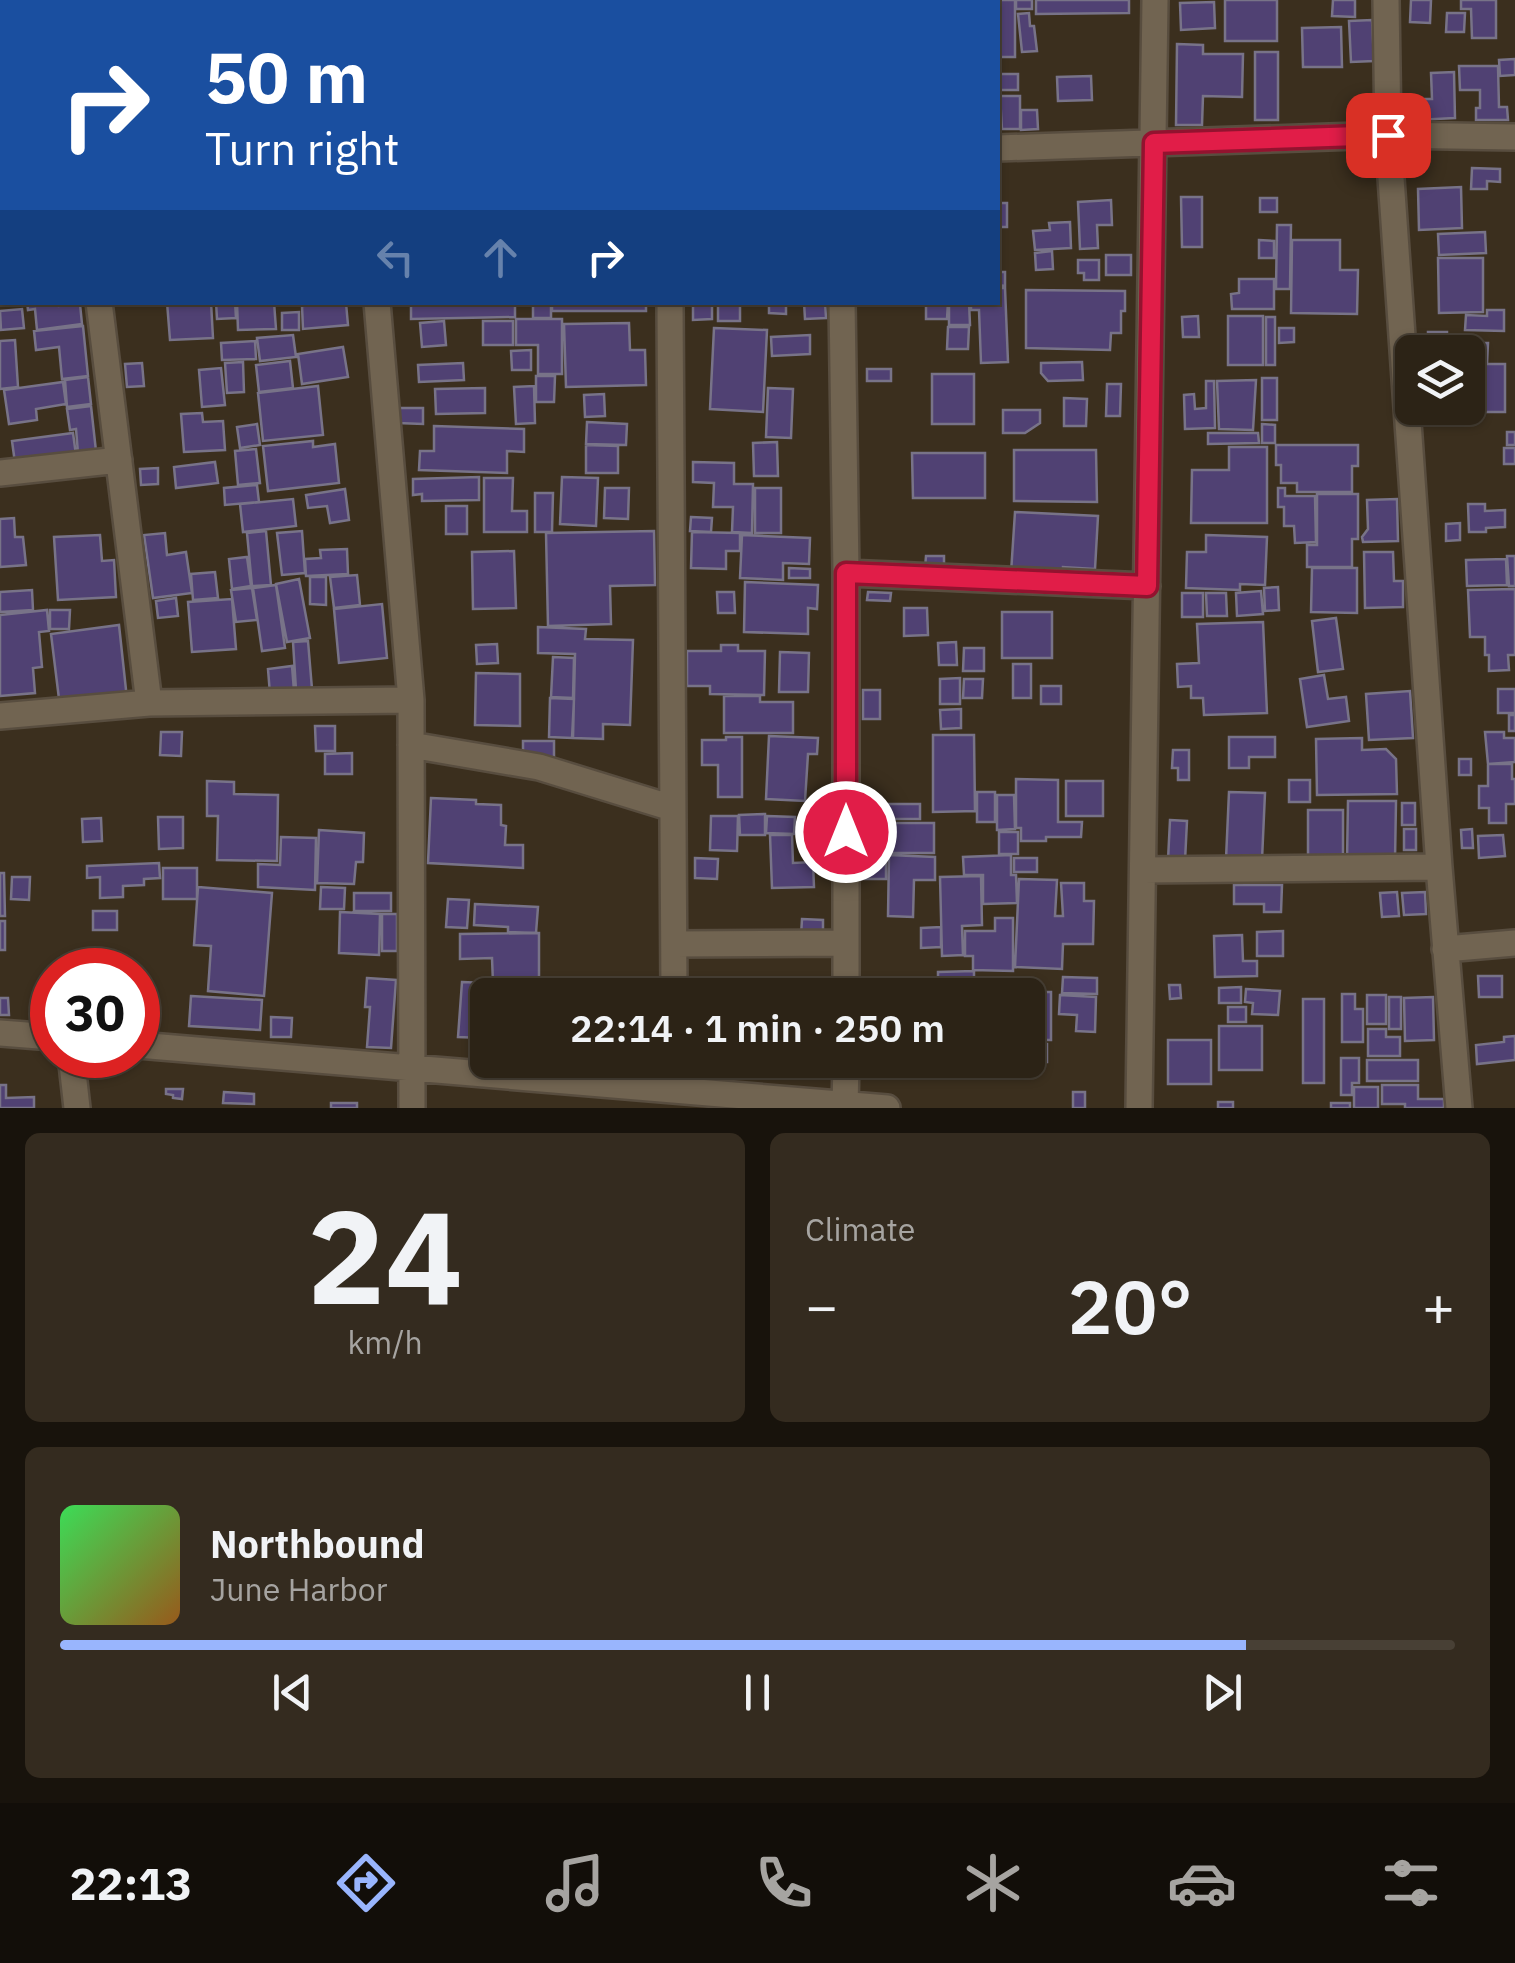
<!DOCTYPE html>
<meta charset="utf-8">
<style>
body{margin:0;font-family:"IBM Plex Sans",sans-serif;background:#342b1f;color:#f1f3f6;height:100vh;display:flex;flex-direction:column;font-size:38px;white-space:nowrap}
*{box-sizing:border-box;margin:0}
p{font-size:32px;color:#a6a4a1}
.icon{flex:none;width:55px;height:55px;fill:none;stroke:currentColor;stroke-width:2;stroke-linecap:round;stroke-linejoin:round}
.map{position:relative;height:1108px;overflow:hidden}
.panel{display:flex;flex-direction:column;gap:25px;padding:25px;background:#18130c;flex:1}
.panel>*{flex:none}
.banner{position:absolute;left:0px;top:0px;width:1000px;height:305px;box-shadow:0 2px 8px #0004,0 0 0 2px #484035;background:#1a4fa0;color:#fff;overflow:hidden}
.controls{position:absolute;left:1395px;top:335px;display:grid;gap:20px}
.controls a{display:grid;place-items:center;width:90px;height:90px;border-radius:15px;background:#2c2316;box-shadow:0 2px 8px #0004,0 0 0 2px #484035;font-size:50px}
.speed{position:absolute;left:30px;top:948px;display:flex;gap:20px;font-size:50px;font-weight:700;text-align:center}
.speed>*{display:grid;place-content:center;width:130px;height:130px;border-radius:50%;background:#2c2316;box-shadow:0 2px 8px #0004,0 0 0 2px #484035;line-height:1}
.speed .limit{border:15px solid #d22;background:#fff;color:#111}
.pin{position:absolute;display:grid;place-items:center;width:85px;height:85px;color:#fff;margin:-42px;border-radius:20px;box-shadow:0 5px 15px #0006}
.me{position:absolute;width:110px;margin:-55px;rotate:0deg;stroke-linejoin:round;filter:drop-shadow(0 0 8px #0008)}
.turn{display:flex;align-items:center;gap:35px;height:210px;padding:0 40px;font-size:45px}
.turn .icon{width:130px;height:130px;stroke-width:2.5}
.turn b{display:block;font-size:70px;line-height:85px}
.lanes{display:flex;align-items:center;height:95px;padding:0 40px;background:#0003;justify-content:center;gap:50px;direction:ltr}
.lanes .off{opacity:.35}
.big{font-size:75px;font-weight:600;line-height:1.1}
.panel .tile{flex:1;display:flex;flex-direction:column;justify-content:center;gap:15px;min-width:0;padding:0 35px;border-radius:15px;background:#342b1f}
.panel .dial{align-items:center;gap:0}
.dial b{font-size:130px;line-height:1}
.song{display:flex;align-items:center;gap:30px}
.cover{width:120px;height:120px;border-radius:15px;background:linear-gradient(135deg,hsl(130 70% 55%),hsl(30 70% 35%))}
.played{height:10px;border-radius:5px;background:linear-gradient(90deg,#99b5fd 85%,#484035 85%)}
.keys{display:flex;justify-content:space-around;direction:ltr}
.heat{display:flex;justify-content:space-between;align-items:center;font-size:55px;direction:ltr}
.panel .tiles{flex:1;display:grid;gap:25px;grid-template-columns:1fr 1fr}
.tile:last-child{grid-column:span 2}
.trip{position:absolute;left:470px;top:978px;width:575px;height:100px;border-radius:15px;background:#2c2316;box-shadow:0 2px 8px #0004,0 0 0 2px #484035;font-weight:600;line-height:100px;text-align:center}
.tabs{display:flex;height:160px;justify-content:space-around;align-items:center;background:#120e09;color:#a6a4a1}
.tabs .icon{width:70px;height:70px}
.tabs .current{color:#99b5fd}
.tabs b{font-size:45px;color:#f1f3f6}
.map>svg:first-child{display:block}
.building{fill:#504173;stroke:#787388;stroke-width:2.5}
.lines{fill:none;stroke-linecap:round;stroke-linejoin:round}
.minor-casing{stroke:#584d3f;stroke-width:30}
.minor{stroke:#716451;stroke-width:25}
.route-casing{stroke:#92132f;stroke-width:25}
.route{stroke:#e11d48;stroke-width:18}
</style>
<div class="map">
<svg width="1515" height="1108" viewBox="0 0 1515 1108">
<rect width="100%" height="100%" fill="#3b2f1e"/>
<!-- building -->
<path class="building" d="M6 0H46V2H6Z
M627 0H669V2H627Z
M742 0H784V2H742Z
M856 0H942V2H856Z
M979 0H1015V57H998V2H979Z
M1016 0H1032V9H1016Z
M1036 0H1129V13L1036 14Z
M1225 0H1277V41H1225Z
M1333 0H1355V17L1332 16Z
M1411 0H1431L1430 23 1410 22Z
M1461 0H1496V38H1472L1471 9H1461Z
M1214 2 1215 28 1181 30 1180 3Z
M1029 13 1030 26H1034L1037 51 1022 52 1018 14Z
M1447 13H1465L1464 32H1446Z
M1372 20 1374 61 1351 62 1349 21Z
M1341 27 1342 67H1303L1302 28Z
M1177 44 1203 45V54H1243L1242 97 1203 96 1202 125H1176Z
M1255 52H1278V120H1255Z
M1515 59V75L1500 76 1499 60Z
M1459 66H1498L1499 107H1507L1508 120H1476V108H1480V90H1460Z
M1454 72 1455 118 1416 120V99H1432L1431 73Z
M998 74H1018V90H998Z
M1091 76 1092 100 1058 101 1057 77Z
M1000 96H1020V129H1002Z
M1354 99H1373V120H1353Z
M1021 110H1037L1038 129 1021 130Z
M1472 168 1500 169V182L1487 181V189H1471Z
M1461 187 1462 228 1419 230 1418 189Z
M1181 197H1202V247H1182Z
M1260 198H1277V212H1260Z
M1111 200 1112 225H1097L1098 248 1080 249 1078 202Z
M998 203H1007V227H998Z
M1070 222 1071 248 1035 250 1033 231 1050 230 1049 223Z
M1277 225H1291L1290 289H1276Z
M1485 232 1486 253 1439 255 1438 234Z
M1259 240 1274 241V258H1259Z
M1292 240H1340V270H1358L1357 314 1291 313Z
M1052 251 1053 269 1036 270 1035 253Z
M1106 255H1131V275H1106Z
M1438 258H1483V312L1439 313Z
M1078 260H1099V280H1084V273H1078Z
M998 272H1005V286L998 285Z
M1239 279H1274V309H1232L1231 294 1239 293Z
M998 288H1005L1008 362 981 363 979 310H971V302H998Z
M1026 290 1125 291V311H1121V333H1111L1110 350 1026 348Z
M27 302H59V306L80 304 82 324 37 330 35 309 28 310Z
M167 302H211L213 338 170 340Z
M216 302H235L236 318 217 319Z
M237 302H274L276 329 238 330Z
M411 302H515V317L411 319Z
M533 302H551V318H533Z
M552 302H646V311H552Z
M693 302H712V319L693 320Z
M718 302H740V321H718Z
M769 302H786V314L769 313Z
M804 302H825L826 318 805 319Z
M926 302H948L947 319H926Z
M949 302H969L970 325H949Z
M346 303 348 325 303 329 302 306Z
M22 309 24 328 1 330 0 311Z
M1487 310H1504V331L1465 330 1466 315 1487 316Z
M299 312V330H282V313Z
M1198 316 1199 337H1183L1182 317Z
M1228 316H1263V365H1228Z
M1266 317H1275V365H1266Z
M516 319H562V374H538V345H516Z
M444 321 446 345 422 347 420 323Z
M483 321H513V345H483Z
M629 323 630 350H645L646 385 566 387 564 324Z
M83 326 88 376 62 379 59 347 36 350 34 331Z
M948 327H969L968 349H947Z
M714 328 767 330 763 412 710 409Z
M1279 328H1294V342L1279 343Z
M1428 332H1447V352H1428Z
M293 335 296 357 260 361 257 338Z
M810 335V354L772 356 771 337Z
M15 340 18 387 0 389V341Z
M255 341 256 359 222 360 221 343Z
M1467 343H1488L1487 364H1505V412H1467Z
M343 347 348 377 302 384 298 354Z
M531 350V370H512L511 351Z
M290 361 293 388 259 392 256 365Z
M243 362 244 392 227 393 225 363Z
M1082 362 1083 380 1048 381 1041 373V363Z
M142 363 144 386 127 387 125 364Z
M463 363 464 380 419 382 418 365Z
M221 368 225 405 202 407 199 370Z
M867 369H891V381H867Z
M932 374H974V424H932Z
M536 376H555L554 402H536Z
M88 377 91 404 67 407 65 380Z
M1262 378H1277V420H1262Z
M1256 380 1253 430 1219 429 1217 381Z
M1206 381H1214L1215 428 1185 429 1184 395 1194 394 1195 409 1206 408Z
M63 382 66 404 36 409 37 420 9 424 4 390Z
M1107 384H1121L1120 416H1106Z
M318 386 323 435 263 441 258 393Z
M534 386 535 423 516 424 514 387Z
M485 388V413L436 414 435 389Z
M768 388 793 389 791 438 766 437Z
M604 394 605 416 585 417 584 395Z
M1064 398 1087 399 1086 426H1064Z
M91 406 96 451 78 453 76 429 70 430 67 409Z
M399 408H423V424L398 423Z
M1433 408H1453V422H1433Z
M1003 410H1040V423L1025 433H1003Z
M202 413 203 422 223 421 225 450 184 452 181 414Z
M587 422 627 424 626 445 586 444Z
M257 424 260 445 240 448 237 427Z
M1262 424 1275 425V443H1262Z
M434 426 524 429V452L507 451V473L419 470 420 451H434Z
M1507 432H1515V445H1507Z
M73 433 76 455 15 463 12 441Z
M1208 433H1258L1259 443 1208 444Z
M313 441V447L335 444 339 483 268 491 263 446Z
M777 442 778 476H754L753 443Z
M586 445 618 446V473H586Z
M1276 445H1358V466H1352V492H1297V483H1281V465H1276Z
M1229 447H1267V523H1191L1192 470H1229Z
M1504 448H1515V464H1504Z
M256 449 260 483 238 485 235 451Z
M1014 450H1096L1097 502 1014 501Z
M912 453H985V498H913Z
M215 462 218 483 176 488 174 467Z
M693 462 734 463V484H753L752 533 732 532 733 507H713L714 483 693 482Z
M158 468V484L141 485 140 469Z
M479 477V500L422 501V494L413 495V479Z
M562 477 598 478 596 526 560 524Z
M484 478H513L512 511H527V532H484Z
M257 485 259 502 225 505 224 488Z
M605 488H629L628 519 604 518Z
M755 488H781V533H755Z
M1278 488H1285V496H1315L1316 542 1295 543 1294 526H1284V507H1278Z
M345 489 349 520 330 523 327 506 308 508 306 495Z
M535 493H553L552 532H535Z
M1317 494H1358V539H1352V567H1307V545H1317Z
M293 499 296 526 243 532 240 504Z
M1397 499 1398 541 1363 542 1362 537 1368 529 1367 500Z
M1468 504H1485V511L1505 510V527L1486 528V532H1469Z
M446 506H467V534H446Z
M1015 512 1098 516 1095 569 1063 567V575L1011 573Z
M691 517 712 518 711 532 690 531Z
M14 518 15 537H23L26 565 0 567V519Z
M1460 523V540L1446 541V524Z
M266 531 271 585 252 586 247 533Z
M302 531 305 573 282 575 277 533Z
M654 531 655 585 610 586 611 624 548 626 546 533Z
M692 532 740 533V551H726V569L691 568Z
M165 533 167 555 186 552 192 593 153 598 144 535Z
M100 535 102 561 114 560 116 597 58 600 54 537Z
M742 535 810 538 809 564 783 563V580L740 578Z
M1206 535 1267 537 1265 585 1240 584V590L1186 588 1187 552H1206Z
M347 549 348 574 306 576 305 559 321 558 320 550Z
M514 551 516 608 473 609 472 552Z
M1364 552H1393L1394 581H1403V607L1365 608Z
M926 556H944V569L925 568Z
M1507 556H1515V586H1509Z
M247 557 251 586 232 589 229 559Z
M1506 559 1507 585 1467 586 1466 560Z
M789 568 810 569V578H789Z
M1312 568H1357V613L1311 612Z
M215 572 218 598 193 600 191 574Z
M357 575 360 605 334 608 330 577Z
M310 577H326V605L310 604Z
M299 579 310 638 287 642 276 584Z
M745 582 818 585 817 609 808 608V634L744 632Z
M276 585 285 648 262 651 253 588Z
M1278 587 1279 610 1265 611 1264 588Z
M252 588 257 620 236 622 231 590Z
M1515 589V655H1508L1509 670 1489 671V655H1485V637H1470L1468 590Z
M32 590 33 610 0 612V592Z
M1261 591 1263 614 1237 616 1236 593Z
M717 592H734L735 613H718Z
M868 592 891 593 890 601 867 600Z
M1182 593H1203V617H1182Z
M1206 593H1226L1227 616H1207Z
M176 598 178 616 158 618 156 601Z
M232 599 236 649 192 652 188 602Z
M382 604 387 658 339 663 334 609Z
M904 608H927L928 635 904 636Z
M47 610 49 631 39 632 42 667 33 668 35 693 0 696V615Z
M50 610H70L69 629H50Z
M1002 612H1052V658H1002Z
M1336 618 1343 669 1318 672 1312 621Z
M1263 622 1267 713 1204 715 1203 698H1191V686L1178 687 1177 664 1199 663 1197 624Z
M119 625 127 699 60 707 51 634Z
M538 627 586 629 585 639 633 640 630 725 603 724V739L573 738 575 654 538 653Z
M308 641 312 689 296 690 293 642Z
M956 642 957 665H939L938 643Z
M497 644 498 663 477 664 476 645Z
M721 645H738V651H765L764 695 710 694V686H687V651H721Z
M964 648H984V671H963Z
M780 652 809 653 808 692H779Z
M553 657 574 658 573 698 551 697Z
M1013 664H1031V698H1013Z
M292 666 294 691 270 694 268 669Z
M476 673 520 674V726L475 725Z
M1324 675 1328 699 1346 697 1349 721 1307 727 1300 679Z
M960 678V704H940V679Z
M964 679H983L982 698H963Z
M1041 686H1061V704H1041Z
M1498 689H1515V713H1498Z
M863 690H880V719H863Z
M1410 691 1413 738 1369 740 1366 694Z
M724 696H760V702H793V733H724Z
M550 698 574 699 572 738 549 737Z
M961 709V728L941 729 940 710Z
M1509 715H1515V731H1509Z
M315 726H335V751H316Z
M161 732H182L181 756 160 755Z
M1485 732H1504V738H1515V762L1488 764Z
M933 735H974L975 811 933 812Z
M769 736 818 738 817 754H808L805 801 766 799Z
M726 737H742V797H718V765H702V740H726Z
M1229 737H1275V757H1249V768H1229Z
M1362 738V750L1386 749 1396 759 1397 794 1317 795 1316 739Z
M523 741H554V759H523Z
M1173 750H1189V780H1178V768H1172Z
M352 753V774H325V754Z
M1459 759H1471V775H1459Z
M1488 764H1512V779H1515V804H1506V823H1489V808H1479V786H1488Z
M1016 779 1058 780V822H1082L1081 837H1046V841H1021V828H1016Z
M1289 780H1310V802H1289Z
M207 781 234 782V794L278 795 277 861 217 860 218 816H207Z
M1066 781H1103V816H1066Z
M977 792H995V822H977Z
M1229 792 1265 793 1262 860 1226 859Z
M997 795H1014L1015 829 997 830Z
M431 798 476 800V804L501 805V825L506 826 505 845H523V868L428 863Z
M1348 801H1396L1395 861H1347Z
M1402 803H1415V825H1402Z
M888 804H920V819H888Z
M1308 810H1343V862L1308 863Z
M765 814V835H740L739 815Z
M711 816H738L737 851 710 850Z
M767 816 795 817 794 834 766 833Z
M158 817H183V848L159 849Z
M101 818 102 841 83 842 82 819Z
M1170 820 1187 821 1185 861 1168 860Z
M891 823H934V853H891Z
M1404 829H1416V850H1404Z
M1472 829 1473 848H1462L1461 830Z
M319 830 364 833 363 862H356L354 884 317 883Z
M886 832V879H858V833Z
M999 832H1018V854H999Z
M770 835H792L793 863 813 862 814 887 772 888Z
M1503 835 1505 856 1479 858 1478 836Z
M281 837 316 838 315 890 258 887V864L280 865Z
M889 855 935 857V880H914L913 917 888 916Z
M1011 855V875H1016L1017 903 983 904V875H964L963 857Z
M695 858 718 859 717 879 695 878Z
M1014 858H1037V872H1014Z
M159 863 160 878 144 879V885L123 886V897L100 898V877L87 878V866Z
M163 868H197V899H163Z
M0 873H4L5 916H0Z
M981 876 982 925 962 926 963 955 942 956 940 877Z
M12 877H30L29 900 11 899Z
M1019 879 1057 880 1055 916H1063L1061 883H1084V901H1094L1093 944H1063L1062 969 1015 967Z
M1234 885H1282L1281 912H1264V904H1234Z
M198 887 272 893 264 996 208 991 211 946 194 945Z
M321 887 345 888 344 909H320Z
M1397 892 1399 916 1382 917 1380 893Z
M1425 892 1426 914 1404 915 1402 893Z
M354 893H391V911H354Z
M448 899 469 900 467 928 446 927Z
M475 904 538 907 536 933 508 932V927L474 925Z
M93 911H117V930H93Z
M340 912 380 914 379 955 339 953Z
M382 914H397V951H382Z
M995 918H1013V971L973 970V956H965V931H995Z
M802 919 823 920V937L801 936Z
M0 921H5V950H0Z
M941 927V947L921 948V928Z
M1283 931V956H1257V932Z
M539 933V982L493 983 492 958 460 959V934Z
M1242 935 1243 961H1257V976L1215 977 1214 936Z
M974 971V988L938 989V972Z
M1478 976H1502V997H1479Z
M1063 977 1097 978V994L1062 993Z
M367 978 396 980 391 1048 367 1047 370 1007H365Z
M462 982 530 985V995H488V1024H484V1038L458 1037Z
M1169 985H1180L1181 998 1170 999Z
M1241 987V1003H1219V988Z
M1246 989 1280 991 1278 1015 1252 1014 1253 1003 1245 1002Z
M1029 992H1051V1040H1028Z
M1342 994H1355V1009H1363V1042H1342Z
M1060 995 1096 997 1095 1032 1076 1031 1077 1015 1059 1014Z
M1367 995H1386V1024H1367Z
M191 996 262 1000 260 1030 189 1026Z
M1389 997H1401V1029H1389Z
M1433 997 1434 1040 1405 1041 1404 998Z
M0 998H8L9 1015H0Z
M1303 999H1324V1083H1303Z
M1228 1007H1246V1022H1228Z
M271 1017 292 1018 291 1037H271Z
M1219 1026H1262V1070H1219Z
M1368 1029H1386V1037H1400V1056H1368Z
M1515 1036V1060L1477 1064 1476 1045 1504 1042V1037Z
M1168 1040H1211V1084H1168Z
M1028 1044H1047V1062H1009V1060H1028Z
M1341 1058H1359V1083H1352V1095H1341Z
M491 1060H537V1064Z
M931 1060H973L974 1077 932 1078Z
M1367 1060H1418V1081H1367Z
M0 1085H6V1098L34 1097V1108H0Z
M1382 1085H1418V1099H1444V1108H1405V1104H1382Z
M1354 1087H1378V1108H1354Z
M166 1089H183L182 1099 173 1098V1095L166 1094Z
M224 1092 254 1094V1104L223 1103Z
M1073 1092H1085V1108H1073Z
M1218 1102H1233V1108H1218Z
M331 1103H357V1108H331Z
M1331 1103H1350V1108H1331Z"/>
<g class="lines">
<defs>
<path id="minor" d="M110 0V2
M355 0V2
M1386 0 1388 135 1439 867 1459 1108
M843 2V0
M998 148 1388 135 1515 137
M0 181H2
M99 302 149 703
M377 302 411 700 412 1108
M670 302 674 995
M842 302 846 573V995
M0 473 119 460
M846 573 1147 586
M0 716 149 703 411 700
M411 745 539 767 672 808
M1143 870 1439 867
M674 944 846 943
M1445 949 1515 943
M0 1033 52 1037
M138 1045 887 1108
M71 1055 77 1108
M672 1090 673 1060
M845 1108 846 1060
M1139 1108 1155 0"/>
</defs>
<!-- minor casing -->
<use href="#minor" class="minor-casing"/>
<!-- minor -->
<use href="#minor" class="minor"/>
</g>
<g class="lines">
<defs>
<path id="route" d="M846 832V573L1147 586 1154 143 1388 135"/>
</defs>
<!-- route casing -->
<use href="#route" class="route-casing"/>
<!-- route -->
<use href="#route" class="route"/>
</g>
</svg>
<div class="controls">
<a><svg class="icon" aria-label="layers" viewBox="0 0 24 24"><path d="M12 4l9 5-9 5-9-5zM3 14l9 5 9-5"/></svg></a>
</div>
<div class="speed"><div class="limit">30</div></div>
<div class="pin" style="left:1388px;top:135px;background:#d93025"><svg class="icon" aria-label="arrive" viewBox="0 0 24 24"><path d="M6 21V4h12l-3 4 3 4H6"/></svg></div>
<svg class="me" style="left:846px;top:832px" viewBox="-20 -20 40 40"><circle r="17" fill="#e11d48" stroke="#fff" stroke-width="3"/><path d="M0-11L8 9 0 5-8 9z" fill="#fff"/></svg>
<div class="trip">22:14 · 1 min · 250 m</div>
<div class="banner">
<div class="turn"><svg class="icon" aria-label="right" viewBox="0 0 24 24"><path d="M7 20v-9h11M14 6l5 5-5 5"/></svg><div><b>50 m</b>Turn right</div></div>
<div class="lanes"><svg class="icon off" aria-label="left" viewBox="0 0 24 24"><path d="M17 20v-9H6M10 6l-5 5 5 5"/></svg><svg class="icon off" aria-label="ahead" viewBox="0 0 24 24"><path d="M12 20V5M6 11l6-6 6 6"/></svg><svg class="icon" aria-label="right" viewBox="0 0 24 24"><path d="M7 20v-9h11M14 6l5 5-5 5"/></svg></div>
</div>
</div>
<section class="panel">
<div class="tiles">
<div class="tile dial"><b>24</b><p>km/h</p></div>
<div class="tile"><p>Climate</p>
<div class="heat"><a>−</a><b class="big">20°</b><a>+</a></div>
</div>
<div class="tile">
<div class="song"><i class="cover"></i><div><b>Northbound</b><p>June Harbor</p></div></div>
<div class="played"></div>
<div class="keys"><svg class="icon" aria-label="previous" viewBox="0 0 24 24"><path d="M18 5L8 12l10 7zM5 5v14"/></svg><svg class="icon" aria-label="pause" viewBox="0 0 24 24"><path d="M8 5v14M16 5v14"/></svg><svg class="icon" aria-label="next" viewBox="0 0 24 24"><path d="M6 5l10 7-10 7zM19 5v14"/></svg></div>
</div>
</div>
</section>
<nav class="tabs">
<b>22:13</b>
<svg class="icon current" aria-label="directions" viewBox="0 0 24 24"><path d="M12 3l9 9-9 9-9-9zM9 14v-3h6M13 9l2 2-2 2"/></svg>
<svg class="icon" aria-label="music" viewBox="0 0 24 24"><path d="M9 18V5l10-2v13"/><circle cx="6" cy="18" r="3"/><circle cx="16" cy="16" r="3"/></svg>
<svg class="icon" aria-label="phone" viewBox="0 0 24 24"><path d="M5 4h4l2 5-3 2q2 4 5 5l2-3 5 2v4C11 20 4 13 5 4z"/></svg>
<svg class="icon" aria-label="climate" viewBox="0 0 24 24"><path d="M12 3v18M4 7l16 10M4 17L20 7"/></svg>
<svg class="icon" aria-label="car" viewBox="0 0 24 24"><path d="M5 17H2v-5l4-1 3-4h7l3 4 3 1v5h-3M9 17h6M6 11h13"/><circle cx="7" cy="17" r="2"/><circle cx="17" cy="17" r="2"/></svg>
<svg class="icon" aria-label="filters" viewBox="0 0 24 24"><path d="M4 7h16M4 17h16"/><circle cx="9" cy="7" r="2"/><circle cx="15" cy="17" r="2"/></svg>
</nav>
